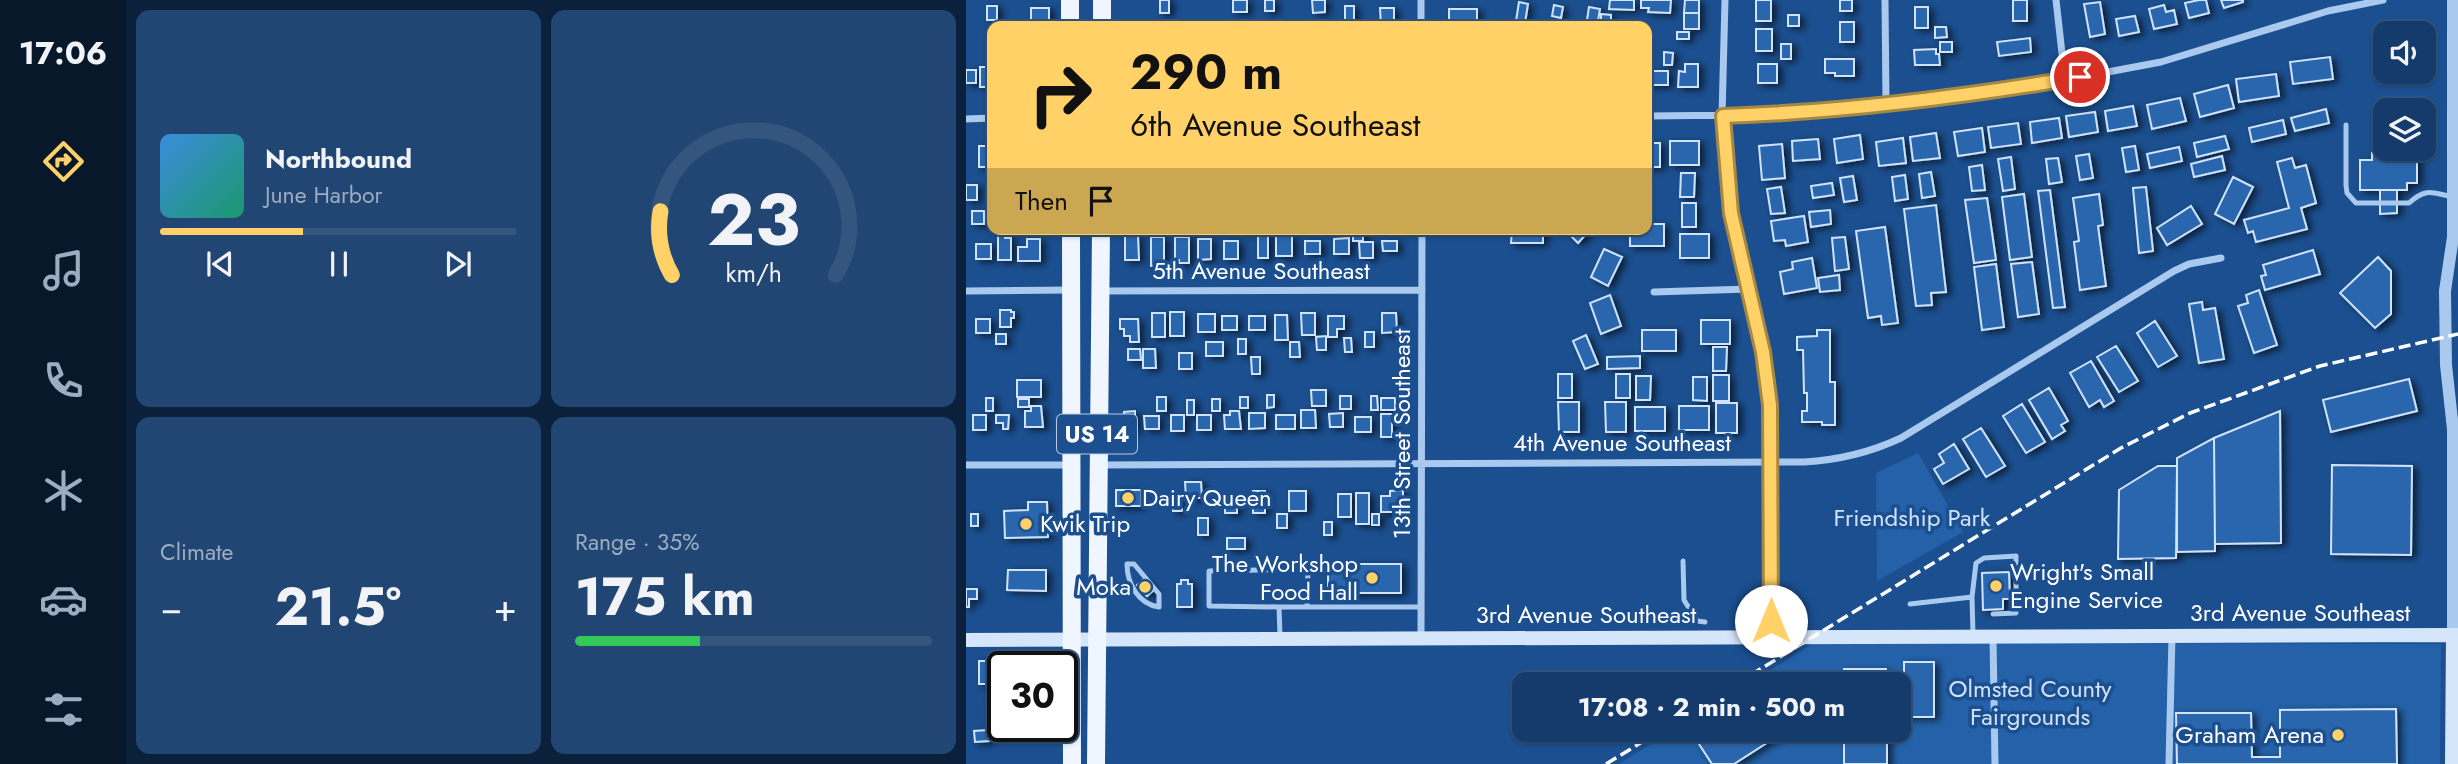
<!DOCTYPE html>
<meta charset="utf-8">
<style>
body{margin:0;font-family:Jost,sans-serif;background:#214673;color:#f1f3f6;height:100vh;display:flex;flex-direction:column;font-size:26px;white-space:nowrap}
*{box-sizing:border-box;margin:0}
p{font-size:23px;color:#9dadc1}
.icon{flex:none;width:38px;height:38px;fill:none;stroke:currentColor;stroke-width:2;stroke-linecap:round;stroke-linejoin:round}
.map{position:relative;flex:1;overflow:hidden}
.drawer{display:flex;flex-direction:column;gap:10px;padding:10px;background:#0b203b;width:840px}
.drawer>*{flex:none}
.guide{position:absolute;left:21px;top:21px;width:665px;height:214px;border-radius:14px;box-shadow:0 2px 5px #0004,0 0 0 2px #33557e;background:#ffd166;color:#111;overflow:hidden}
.tools{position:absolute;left:1407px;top:21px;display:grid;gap:14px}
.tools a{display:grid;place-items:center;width:63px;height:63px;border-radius:14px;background:#143b6b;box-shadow:0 2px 5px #0004,0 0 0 2px #33557e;font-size:35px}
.speed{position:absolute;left:21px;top:651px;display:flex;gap:14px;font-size:35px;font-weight:700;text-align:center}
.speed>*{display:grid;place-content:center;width:91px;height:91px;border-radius:50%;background:#143b6b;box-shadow:0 2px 5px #0004,0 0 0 2px #33557e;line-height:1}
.speed .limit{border:4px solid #111;border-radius:10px;background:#fff;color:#111}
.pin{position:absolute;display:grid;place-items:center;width:60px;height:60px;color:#fff;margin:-30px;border:4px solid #fff;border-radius:50%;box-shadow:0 2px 7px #0007}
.me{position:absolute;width:77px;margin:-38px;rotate:0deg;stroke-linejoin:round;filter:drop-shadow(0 0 5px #0008)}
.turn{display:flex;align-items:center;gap:24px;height:147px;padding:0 28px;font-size:32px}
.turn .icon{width:91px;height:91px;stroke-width:2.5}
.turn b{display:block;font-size:49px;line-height:60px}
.then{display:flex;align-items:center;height:66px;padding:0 28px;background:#0003;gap:14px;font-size:26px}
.big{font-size:52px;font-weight:700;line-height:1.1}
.drawer .tile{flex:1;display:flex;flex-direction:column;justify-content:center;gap:10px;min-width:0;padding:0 24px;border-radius:14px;background:#214673}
.drawer .dial{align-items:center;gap:0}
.dial svg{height:182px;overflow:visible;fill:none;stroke:#33557e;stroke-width:7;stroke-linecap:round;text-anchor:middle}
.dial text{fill:#f1f3f6;stroke:none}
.song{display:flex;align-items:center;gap:21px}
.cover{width:84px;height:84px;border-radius:10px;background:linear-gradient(135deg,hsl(210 70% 55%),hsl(160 70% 35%))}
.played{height:7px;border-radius:4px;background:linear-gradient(90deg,#ffd166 40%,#33557e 40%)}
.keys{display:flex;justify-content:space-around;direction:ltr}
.heat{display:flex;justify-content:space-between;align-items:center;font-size:38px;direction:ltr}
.charge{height:10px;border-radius:5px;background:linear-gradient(90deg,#34c759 35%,#33557e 0)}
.drawer .tiles{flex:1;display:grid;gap:10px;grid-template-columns:repeat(2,1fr)}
.trip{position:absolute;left:546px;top:672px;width:399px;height:70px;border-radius:14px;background:#143b6b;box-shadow:0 2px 5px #0004,0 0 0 2px #33557e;font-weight:700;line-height:70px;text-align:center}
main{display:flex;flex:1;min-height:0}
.dock{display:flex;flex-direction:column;width:126px;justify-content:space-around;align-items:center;background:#08182b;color:#9dadc1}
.dock .icon{width:49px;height:49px}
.dock .current{color:#ffd166}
.dock b{font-size:32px;color:#f1f3f6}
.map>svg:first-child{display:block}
.green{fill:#2461a8}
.building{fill:#2a66ad;stroke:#cfe3fa;stroke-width:2;filter:url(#shadow)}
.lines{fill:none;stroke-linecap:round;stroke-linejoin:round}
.service{stroke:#a9c9ee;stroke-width:5}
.minor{stroke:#a9c9ee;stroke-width:7}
.tertiary{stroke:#a9c9ee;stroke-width:12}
.secondary{stroke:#d6e6fa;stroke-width:14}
.primary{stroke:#f0f6ff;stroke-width:18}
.rail{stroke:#fff;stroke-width:3.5;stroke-dasharray:12 5;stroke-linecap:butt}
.route-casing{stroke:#a68842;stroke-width:18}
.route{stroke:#ffd166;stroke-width:12}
.poi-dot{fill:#ffd166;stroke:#1b4f8f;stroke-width:2.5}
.labels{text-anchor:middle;stroke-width:7;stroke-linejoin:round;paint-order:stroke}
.shield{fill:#1b4f8f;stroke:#bbcadd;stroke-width:2}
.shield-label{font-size:23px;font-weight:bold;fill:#fff}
.street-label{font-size:24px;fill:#fff;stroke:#1b4f8f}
.poi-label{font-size:24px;fill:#fff;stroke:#1b4f8f;text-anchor:start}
.park-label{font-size:24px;fill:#cfe3fa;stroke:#1b4f8f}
</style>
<main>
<nav class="dock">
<b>17:06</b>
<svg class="icon current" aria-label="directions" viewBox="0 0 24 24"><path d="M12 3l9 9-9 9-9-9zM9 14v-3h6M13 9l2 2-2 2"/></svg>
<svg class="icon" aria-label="music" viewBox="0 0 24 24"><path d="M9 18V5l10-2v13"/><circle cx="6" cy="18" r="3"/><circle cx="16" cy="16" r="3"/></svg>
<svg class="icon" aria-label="phone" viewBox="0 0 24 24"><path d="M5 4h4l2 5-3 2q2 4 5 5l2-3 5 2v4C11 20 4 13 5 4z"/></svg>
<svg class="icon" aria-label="climate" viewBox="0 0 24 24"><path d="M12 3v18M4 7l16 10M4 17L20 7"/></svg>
<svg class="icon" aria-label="car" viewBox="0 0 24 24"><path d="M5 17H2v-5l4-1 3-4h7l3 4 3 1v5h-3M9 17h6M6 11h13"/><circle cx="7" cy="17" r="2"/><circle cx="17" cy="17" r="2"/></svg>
<svg class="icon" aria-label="filters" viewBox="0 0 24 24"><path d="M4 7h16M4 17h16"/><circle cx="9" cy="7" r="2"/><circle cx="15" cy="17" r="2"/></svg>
</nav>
<section class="drawer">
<div class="tiles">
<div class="tile">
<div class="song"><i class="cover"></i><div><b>Northbound</b><p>June Harbor</p></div></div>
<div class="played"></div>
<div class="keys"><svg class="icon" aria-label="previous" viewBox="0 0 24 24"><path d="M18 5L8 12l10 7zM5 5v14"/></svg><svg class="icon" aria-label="pause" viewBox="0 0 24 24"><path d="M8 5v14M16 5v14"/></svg><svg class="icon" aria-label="next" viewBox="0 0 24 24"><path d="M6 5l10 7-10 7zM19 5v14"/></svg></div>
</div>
<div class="tile dial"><svg viewBox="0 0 100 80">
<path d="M14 69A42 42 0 1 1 86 69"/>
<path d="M14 69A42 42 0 0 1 9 41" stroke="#ffd166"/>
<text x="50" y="56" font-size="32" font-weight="700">23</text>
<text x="50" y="72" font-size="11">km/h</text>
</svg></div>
<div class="tile"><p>Climate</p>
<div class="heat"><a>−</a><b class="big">21.5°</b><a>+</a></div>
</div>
<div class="tile"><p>Range · 35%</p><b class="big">175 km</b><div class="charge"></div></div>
</div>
</section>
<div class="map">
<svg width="1492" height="764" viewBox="0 0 1492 764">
<defs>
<filter id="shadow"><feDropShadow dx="4.5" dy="2.5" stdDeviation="3.5" flood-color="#0009"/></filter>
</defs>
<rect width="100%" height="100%" fill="#1b4f8f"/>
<!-- green -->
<path class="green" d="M952 453 997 532 911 581 910 473Z
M849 642 1475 644 1474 764H653L708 730H933V684H782Z"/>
<!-- building -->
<path class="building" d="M194 0H203V13H194Z
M267 0H281V12H267Z
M299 0H308V11H299Z
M346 0H359V12L347 13Z
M644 0H668V10L643 9Z
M675 0H705L704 13 682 12 683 8H675Z
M719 0H733V13H718Z
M790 0H805V21H790Z
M874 0H886V11H874Z
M1047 0H1061V21H1047Z
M1233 0H1240L1243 13 1223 18 1219 3Z
M1255 0H1277V2L1258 8Z
M553 2 562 4 559 23 550 21Z
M1134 2 1139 34 1124 37 1118 4Z
M588 5 597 7 595 18 586 16Z
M1198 5 1200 12 1208 10 1211 24 1188 29 1183 9Z
M21 6H31V20H21Z
M379 6H388V26H379Z
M623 7 634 9 632 21 621 20Z
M949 7H962V28H949Z
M65 8H83V23H65Z
M414 8H428V26H415Z
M483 9H511V26H483Z
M718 13H733V29H718Z
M635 14 645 15V26H635Z
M822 15H833V26H822Z
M1169 16 1173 32 1153 36 1150 19Z
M874 22H888V42H874Z
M969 27H980L981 37 969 38Z
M790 29H806V51H790Z
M711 32H723V39H711Z
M1414 36H1419V61H1414Z
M1064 38 1065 52 1033 56 1031 42Z
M974 42H986V52H974Z
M815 44H825V59H815Z
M970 49V54H973L974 65H949L948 50Z
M698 52 707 53 706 65H698Z
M1364 57 1367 79 1327 84 1324 62Z
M859 59H888V76H869V73H859Z
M719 64H732V87H712L713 71 719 72Z
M792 64H811V83H792Z
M14 67H26V87H14Z
M0 70H10V83H0Z
M682 71H702V85H682Z
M1310 74 1313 96 1273 102 1270 79Z
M1262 85 1268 108 1234 117 1228 94Z
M1214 98 1220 121 1186 129 1181 105Z
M1167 106 1171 126 1142 131 1139 111Z
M1360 109 1363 123 1329 131 1325 118Z
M1129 112 1132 132 1103 137 1100 116Z
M1093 118 1096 138 1066 143 1064 122Z
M1317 120 1320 134 1286 142 1283 128Z
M1052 123 1055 144 1025 148 1022 127Z
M1016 128 1019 152 992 156 988 132Z
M970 133 974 158 947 161 944 137Z
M894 135 897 159 871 163 868 139Z
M1259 136 1263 149 1231 157 1228 143Z
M937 138 940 163 913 166 910 142Z
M852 139 854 159 827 161 826 141Z
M704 141H733V165H704Z
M681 143H694V167H681Z
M816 144 819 178 796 180 793 146Z
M13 146H26V167H13Z
M1169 146 1173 170 1160 172 1156 148Z
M1213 147 1216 161 1184 168 1181 154Z
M1406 153H1451V183H1441V190H1394V160H1406Z
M1123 154 1127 178 1114 180 1110 156Z
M1256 156 1259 170 1228 177 1225 164Z
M1045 157 1049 189 1037 191 1032 159Z
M1092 158 1096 182 1083 184 1080 159Z
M1326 158 1329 168 1340 165 1350 203 1335 208 1341 229 1290 242 1287 231 1282 233 1278 220 1323 208 1311 162Z
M1016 165 1019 190 1006 191 1003 167Z
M965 172 969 196 956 198 953 174Z
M715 173H729L728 197H714Z
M939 175 942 199 929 201 926 177Z
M887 176 891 200 878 202 874 178Z
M1267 177 1287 187 1268 224 1249 214Z
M866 183 868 195 847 198 845 186Z
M0 185H11V200H0Z
M815 187 819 213 805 214 801 189Z
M1180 187 1187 251 1173 253 1167 188Z
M1084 190 1099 307 1087 308 1072 191Z
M1414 190H1431V213L1414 214Z
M1058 194 1066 257 1044 260 1036 197Z
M1133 194 1137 225 1132 226 1140 286 1114 290 1108 242 1113 241 1107 198Z
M1021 198 1030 260 1008 263 999 200Z
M716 203H730V227H716Z
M970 205 980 292 965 293 966 305 950 306 938 209Z
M1225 206 1236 224 1201 245 1191 228Z
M864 210 865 224 845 227 843 212Z
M6 211H18V224H6Z
M838 216 842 242 820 246 819 240 808 241 805 221Z
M681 224H698V246H664V229H681Z
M919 227 932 323 916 325 915 316 902 318 890 231Z
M387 229H397V241H387Z
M546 229H577V243H545Z
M605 229H625L612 243 602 233Z
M32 231H39V238H45V260H32Z
M292 234H302V258H292Z
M714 234H743V258H714Z
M159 236H172L173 260H159Z
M310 236H326V256H310Z
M185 237H198V265L185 266Z
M209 237H223V263H213V260H209Z
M879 237 883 269 869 271 866 238Z
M383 238V254H368V239Z
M61 239H74V261H52V247H61Z
M232 239H245V259L232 260Z
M258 241H272V259H258Z
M339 241H354V254H339Z
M416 241H431V251H417Z
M393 242H407V258H394Z
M10 244H25V259H10Z
M638 249 656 257 642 286 625 277Z
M1347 250 1354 274 1299 290 1295 276 1300 275 1297 265Z
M1412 257 1425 271V314L1409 328 1374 293Z
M846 258 851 288 818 294 814 272 827 269 826 262Z
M1066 262 1073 314 1052 317 1045 264Z
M1030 264 1038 327 1016 330 1008 267Z
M873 275 874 290 854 292 852 278Z
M1293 290 1311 345 1288 353 1272 306 1282 303 1280 295Z
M644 295 655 326 635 334 624 303Z
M1236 302 1237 310 1249 308 1258 359 1233 363 1223 304Z
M34 310H45V312H48V318H45V327H34Z
M204 312H218V336H204Z
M186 313H199V337H186Z
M335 313H349V335H336Z
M416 313H430L431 332 416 333Z
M232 314H249V332H232Z
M309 315H321L322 340H309Z
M256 316H271V330H256Z
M283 316H299V330H283Z
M362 316H378V329H371V337H362Z
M10 319H24V333H10Z
M154 319H172L173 342H164V336H158V329H154Z
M735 320H764V344H735Z
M1189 321 1211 356 1192 367 1171 333Z
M676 330H710V351H676Z
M851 330H864V382H869V425H856V422H836V411H841V393H838L837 350H831V337L851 336Z
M399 332H408V347H399Z
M30 334H40V344H30Z
M620 335 632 364 619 369 607 341Z
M360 336V350H351L350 337Z
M378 338H385L386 352H379Z
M272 339H280V354H272Z
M240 342H257V356H240Z
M324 342H333L334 357H324Z
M1150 346 1172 381 1153 392 1131 357Z
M747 347H761L760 371H747Z
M162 349H174L175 360H162Z
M177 349H189L190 368H177Z
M213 353H226V369H213Z
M674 356V368L641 369V357Z
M285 357H294V374H286Z
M1125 361 1148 401 1138 407 1134 400 1123 407 1104 373Z
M592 374H606V398H592Z
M650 374H664V398H650Z
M747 375H763V401H747Z
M670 376H685L684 400H670Z
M727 377H741V401L727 400Z
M1443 379 1451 411 1365 432 1357 400Z
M51 380H75V397H51Z
M1083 388 1102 421 1095 425 1099 431 1086 439 1063 400Z
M345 390H360V406H346Z
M301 395H308V407L301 408Z
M374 396H385V409H374Z
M405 396H411L412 410H405Z
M191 397H200V411H191Z
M274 397H282V408H274Z
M20 398H27V411H20Z
M415 398H429V410H415Z
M52 399H63V407H52Z
M246 399H254V411H246Z
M221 400H228V415H221Z
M592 402H613V432H593Z
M639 402H660V432H640Z
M750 403H771V433H750Z
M1056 404 1079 442 1060 453 1037 416Z
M65 406H75L77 427H59V411H65Z
M713 406H743V430H713Z
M669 407H699V431H669Z
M335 410H349L350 428H335Z
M169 411V432H158V412Z
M264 411H273L275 429H259L258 415H264Z
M1314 411 1315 543 1249 544 1248 438Z
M283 413H299V428L283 429Z
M377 413V427H364L363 414Z
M415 414H426V437H415Z
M7 415H20V430H7Z
M30 415H43L42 429H37V423H30Z
M205 415H218V431H205Z
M231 415H245V430H231Z
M310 415H329V429H310Z
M178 416H193V429H179Z
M389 417H405V432H389Z
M1015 428 1039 466 1020 477 997 439Z
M1248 438 1249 551 1211 552V458Z
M988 444 1003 469 977 484 968 469 978 463 973 454Z
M1366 465 1446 466 1445 555 1365 554Z
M1192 466H1211L1210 558 1152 559 1153 490Z
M219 482H235L236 498H220Z
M150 490H175V506H150Z
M437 490V512H415V496H424V491Z
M287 491H299V513H287Z
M323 491H340V511H323Z
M390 493H403V524H390Z
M372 494H385V517H372Z
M259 497H271V513H259Z
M207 498H216V511H207Z
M62 502H81L82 537 39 538 38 511 62 510Z
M5 514H12V526H5Z
M311 514H321V528H311Z
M406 514H413V525H406Z
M232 518H242V535H232Z
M358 522H366V535H358Z
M261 538H279V549H261Z
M362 564H435V593H362Z
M42 570H80V591L41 590Z
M1043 572 1044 599H1037V609L1017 610 1016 573Z
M178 579 188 590 181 596 171 585Z
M215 580H222V584H226V607H211V584H215Z
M0 589H11V599H3V607H0Z
M35 657H46V667H37V697Z
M13 661H25V684H13Z
M938 662H968V717H938Z
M878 669H920V684H878Z
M21 705H32V718L22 719Z
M1430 709 1431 764H1211L1210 713H1285L1286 757H1314V710Z
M22 730 23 741 9 742 8 731Z
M754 730H821L768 764H746L733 744Z
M878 730H921V764H878Z"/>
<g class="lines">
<!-- service -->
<path class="service" d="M1380 125V185L1381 193 1390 203H1443C1459 188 1466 192 1486 197
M717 561 718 600 731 621 739 622
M161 564H168L193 594V607C172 604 161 583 161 564Z
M1006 597 1010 563 1018 558 1050 556V613L1027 614
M944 604 1006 597 1007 634
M313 607H455
M314 636 313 607 243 606V571L342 569 341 607"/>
<!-- minor -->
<path class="minor" d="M455 0V26
M759 0 756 116 762 192 772 247 797 352 804 405 805 637
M919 0 920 104
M1090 0 1099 80
M681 116 778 115 854 110 920 104 1099 80 1195 62 1362 11 1417 0
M0 119 26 118
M0 291 104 290
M134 291 456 290
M688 292 783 289
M0 465H104
M135 465 838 462C873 460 903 453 935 438L1208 271 1223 264 1255 258
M1027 637 1029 764
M455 638 456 229
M1203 764 1206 636"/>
<!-- tertiary -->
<path class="tertiary" d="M1487 0V237L1479 291 1480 365 1487 429V635"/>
<!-- secondary -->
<path class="secondary" d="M0 640 1492 635
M1486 764 1487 635"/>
<!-- primary -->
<path class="primary" d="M136 0V26
M104 26V0
M105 229 106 764
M130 764 135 229"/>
<!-- rail -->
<path class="rail" d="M770 684 1155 448 1224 413 1354 366 1492 334
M640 764 696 730"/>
</g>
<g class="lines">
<defs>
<path id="route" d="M805 621 804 405 797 352 765 213 757 116C876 112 996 97 1114 77"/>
</defs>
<!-- route casing -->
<use href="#route" class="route-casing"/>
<!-- route -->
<use href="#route" class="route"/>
</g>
<!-- markers -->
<g class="poi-dot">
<circle cx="162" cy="498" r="7"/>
<circle cx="60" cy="524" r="7"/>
<circle cx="406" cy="578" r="7"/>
<circle cx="1030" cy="586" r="7"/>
<circle cx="179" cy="587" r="7"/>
<circle cx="1372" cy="735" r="7"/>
</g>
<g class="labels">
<!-- shield labels -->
<rect class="shield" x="91" y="414.5" width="80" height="39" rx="5"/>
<g class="shield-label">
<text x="131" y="442">US 14</text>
</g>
<!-- street labels -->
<g class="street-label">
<text x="295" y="279">5th Avenue Southeast</text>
<text transform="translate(436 434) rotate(-90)" y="8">13th Street Southeast</text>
<text x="656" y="451">4th Avenue Southeast</text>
<text x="1334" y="621">3rd Avenue Southeast</text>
<text x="620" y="623">3rd Avenue Southeast</text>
</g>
<!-- poi labels -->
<g class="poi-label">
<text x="176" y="506">Dairy Queen</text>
<text x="74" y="532">Kwik Trip</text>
<text x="392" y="572" text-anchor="end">The Workshop<tspan x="392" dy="28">Food Hall</tspan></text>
<text x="1044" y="580">Wright's Small<tspan x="1044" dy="28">Engine Service</tspan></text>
<text x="165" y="595" text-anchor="end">Moka</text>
<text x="1358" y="743" text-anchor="end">Graham Arena</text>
</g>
<!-- park labels -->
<g class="park-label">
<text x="946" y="526">Friendship Park</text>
<text x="1064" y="697">Olmsted County<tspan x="1064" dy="28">Fairgrounds</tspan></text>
</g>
</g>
</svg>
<div class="tools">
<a><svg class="icon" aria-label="sound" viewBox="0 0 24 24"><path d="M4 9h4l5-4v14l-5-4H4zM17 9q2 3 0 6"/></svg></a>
<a><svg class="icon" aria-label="layers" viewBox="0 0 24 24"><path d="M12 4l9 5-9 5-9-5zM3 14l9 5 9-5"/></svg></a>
</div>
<div class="speed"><div class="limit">30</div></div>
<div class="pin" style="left:1114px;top:77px;background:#d93025"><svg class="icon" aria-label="arrive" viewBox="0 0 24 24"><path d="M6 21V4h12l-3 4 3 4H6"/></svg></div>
<svg class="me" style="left:805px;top:621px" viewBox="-20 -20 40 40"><circle r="19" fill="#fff"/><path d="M0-13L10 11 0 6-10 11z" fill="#ffd166"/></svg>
<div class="trip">17:08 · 2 min · 500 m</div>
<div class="guide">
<div class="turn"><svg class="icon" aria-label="right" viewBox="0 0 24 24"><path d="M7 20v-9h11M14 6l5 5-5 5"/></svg><div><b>290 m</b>6th Avenue Southeast</div></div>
<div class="then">Then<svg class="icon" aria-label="arrive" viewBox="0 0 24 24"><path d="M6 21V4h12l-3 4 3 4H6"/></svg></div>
</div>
</div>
</main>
